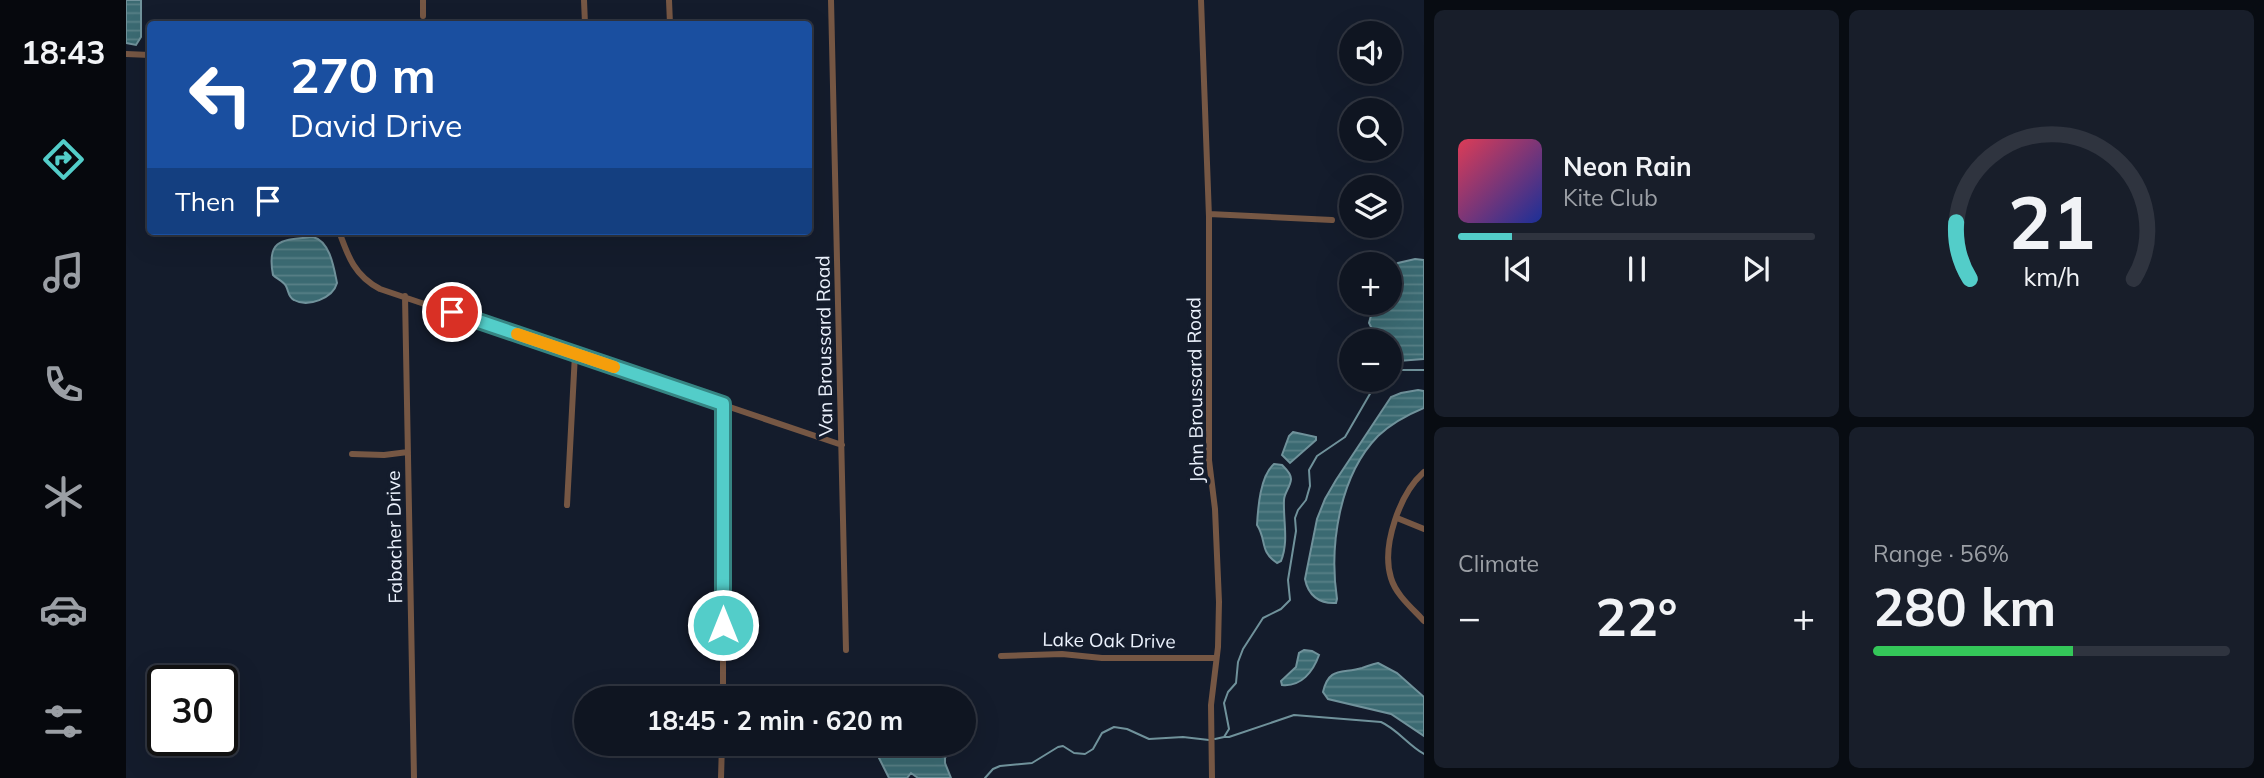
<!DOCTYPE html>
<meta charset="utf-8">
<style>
body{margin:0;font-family:Mulish,sans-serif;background:#181e2a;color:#f1f3f6;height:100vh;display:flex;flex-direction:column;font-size:26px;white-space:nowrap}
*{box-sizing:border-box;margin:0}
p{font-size:23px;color:#9b9fa5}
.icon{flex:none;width:38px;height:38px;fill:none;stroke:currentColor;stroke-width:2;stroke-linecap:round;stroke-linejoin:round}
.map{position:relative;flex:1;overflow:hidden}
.sheet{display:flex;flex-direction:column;gap:10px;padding:10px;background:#080c12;width:840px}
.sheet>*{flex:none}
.banner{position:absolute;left:21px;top:21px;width:665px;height:214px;border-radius:7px;box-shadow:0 7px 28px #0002,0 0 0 2px #2f343f;background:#1a4fa0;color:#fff;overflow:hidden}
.buttons{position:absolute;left:1213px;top:21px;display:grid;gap:14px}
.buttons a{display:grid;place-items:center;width:63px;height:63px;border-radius:50%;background:#0f1521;box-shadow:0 7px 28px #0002,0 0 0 2px #2f343f;font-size:35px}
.speed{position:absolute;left:21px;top:665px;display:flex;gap:14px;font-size:35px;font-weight:700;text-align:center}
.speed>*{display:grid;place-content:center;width:91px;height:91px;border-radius:50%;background:#0f1521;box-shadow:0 7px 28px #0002,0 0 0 2px #2f343f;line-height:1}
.speed .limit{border:4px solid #111;border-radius:10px;background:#fff;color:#111}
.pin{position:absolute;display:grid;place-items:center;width:60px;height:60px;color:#fff;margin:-30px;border:4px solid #fff;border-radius:50%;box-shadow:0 2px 7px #0007}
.me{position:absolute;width:77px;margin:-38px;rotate:0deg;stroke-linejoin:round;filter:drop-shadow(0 0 5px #0008)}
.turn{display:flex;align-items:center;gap:24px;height:147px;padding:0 28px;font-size:32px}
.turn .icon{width:91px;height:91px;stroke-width:2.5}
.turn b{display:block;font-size:49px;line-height:60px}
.then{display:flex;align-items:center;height:66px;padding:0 28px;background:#0003;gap:14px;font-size:26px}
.big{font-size:52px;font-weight:700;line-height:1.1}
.sheet .widget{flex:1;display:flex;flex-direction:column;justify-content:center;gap:10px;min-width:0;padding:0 24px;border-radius:10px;background:#181e2a}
.sheet .dial{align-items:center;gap:0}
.dial svg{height:182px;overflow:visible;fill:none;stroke:#2f343f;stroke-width:7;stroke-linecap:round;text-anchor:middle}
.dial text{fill:#f1f3f6;stroke:none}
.song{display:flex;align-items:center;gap:21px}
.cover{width:84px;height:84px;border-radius:10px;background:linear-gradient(135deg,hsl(350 70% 55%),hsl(230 70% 35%))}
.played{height:7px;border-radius:4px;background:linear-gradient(90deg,#53cdc9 15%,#2f343f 15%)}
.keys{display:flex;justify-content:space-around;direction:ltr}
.heat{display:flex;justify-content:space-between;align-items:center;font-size:38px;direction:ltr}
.charge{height:10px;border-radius:5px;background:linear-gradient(90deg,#34c759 56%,#2f343f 0)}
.sheet .tiles{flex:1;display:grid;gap:10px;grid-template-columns:repeat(2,1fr)}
.trip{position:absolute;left:448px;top:686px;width:402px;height:70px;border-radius:35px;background:#0f1521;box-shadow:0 7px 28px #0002,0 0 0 2px #2f343f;font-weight:700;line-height:70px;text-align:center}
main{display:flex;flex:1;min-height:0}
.menu{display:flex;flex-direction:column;width:126px;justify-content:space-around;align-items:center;background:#06080d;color:#9b9fa5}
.menu .icon{width:49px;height:49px}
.menu .active{color:#53cdc9}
.menu b{font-size:32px;color:#f1f3f6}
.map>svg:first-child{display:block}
.water{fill:url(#water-rules);stroke:#70929b;stroke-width:2}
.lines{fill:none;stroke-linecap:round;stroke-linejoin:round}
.stream{stroke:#70929b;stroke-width:2}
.minor{stroke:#765744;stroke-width:6}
.route-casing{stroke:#368583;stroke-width:18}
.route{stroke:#53cdc9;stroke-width:12}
.slow{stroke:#f59e0b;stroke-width:12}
.labels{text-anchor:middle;stroke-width:7;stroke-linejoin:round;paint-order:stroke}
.street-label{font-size:19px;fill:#ebf1fc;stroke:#141c2c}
</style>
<main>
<nav class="menu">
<b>18:43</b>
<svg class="icon active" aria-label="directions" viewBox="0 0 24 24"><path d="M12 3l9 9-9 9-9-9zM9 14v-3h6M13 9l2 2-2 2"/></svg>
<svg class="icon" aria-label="music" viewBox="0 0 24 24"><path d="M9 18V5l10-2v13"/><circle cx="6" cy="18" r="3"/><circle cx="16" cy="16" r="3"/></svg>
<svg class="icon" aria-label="phone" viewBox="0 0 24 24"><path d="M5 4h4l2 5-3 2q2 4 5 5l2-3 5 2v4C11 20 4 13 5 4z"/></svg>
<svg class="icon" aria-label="climate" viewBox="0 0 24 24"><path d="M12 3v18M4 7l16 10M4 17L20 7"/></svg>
<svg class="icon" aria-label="car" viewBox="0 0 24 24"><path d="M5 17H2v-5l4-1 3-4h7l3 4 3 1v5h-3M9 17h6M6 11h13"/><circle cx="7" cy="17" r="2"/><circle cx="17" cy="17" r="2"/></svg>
<svg class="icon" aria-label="filters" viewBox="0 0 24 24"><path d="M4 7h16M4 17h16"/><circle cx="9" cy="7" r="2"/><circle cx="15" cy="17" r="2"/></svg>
</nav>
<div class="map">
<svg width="1298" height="778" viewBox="0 0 1298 778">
<defs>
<pattern id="water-rules" width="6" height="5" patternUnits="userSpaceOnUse" patternTransform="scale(1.75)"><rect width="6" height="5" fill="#3b6a72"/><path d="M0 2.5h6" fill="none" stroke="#588087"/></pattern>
</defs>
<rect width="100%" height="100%" fill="#141c2c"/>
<!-- water -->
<path class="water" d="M0 0H15V37L10 45 0 43Z
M187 237C204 241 208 268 211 283 207 298 182 308 168 300 162 297 163 292 160 286 157 281 151 279 147 275 140 238 157 240 187 237Z
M1289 259 1298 260V359L1272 361 1264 359V341H1250V337L1243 323 1246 312 1245 303H1264V269L1272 263Z
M1292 390 1298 391V408C1281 415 1266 423 1252 436 1213 476 1203 546 1211 599L1210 603C1193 604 1182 595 1179 579L1191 519 1199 499 1210 480 1265 397 1275 393Z
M1167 432 1190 437V440L1164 463 1156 455 1163 436Z
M1148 464 1156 465C1160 469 1165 473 1165 479 1165 486 1158 493 1158 500 1157 521 1163 541 1155 561L1151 563C1133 551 1141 540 1131 525 1132 508 1134 476 1148 464Z
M1178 650 1186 651 1193 655C1187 672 1175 687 1156 685L1155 681 1170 667 1173 653Z
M1252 663 1271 673 1298 697V736L1265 714 1202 699 1197 692C1203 666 1216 674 1236 668 1242 666 1246 664 1252 663Z
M838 718C844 726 843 743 834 750 830 753 823 755 819 757V763L825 778H792L785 773 781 778H763L752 756 737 753 736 746 740 744H838Z"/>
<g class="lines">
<!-- stream -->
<path class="stream" d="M1264 370H1298
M1098 737H1103L1168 715 1255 722C1271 729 1282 745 1298 754
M1089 739 1098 737 1103 729 1098 703 1102 692 1110 683 1112 662 1117 649 1137 618 1155 609 1164 600 1162 580 1170 531 1169 518 1172 510 1180 500 1184 486 1183 470 1191 456 1219 437 1252 380
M859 778 867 769 874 766 906 763 932 747 937 746 948 753 959 754 967 749 976 733 988 727 1001 729 1023 739 1057 737 1083 740"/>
<!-- minor -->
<path class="minor" d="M297 0V16
M458 0 459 24
M543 0 544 24
M705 0 720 650
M1075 0 1083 217V460L1089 509 1093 602 1092 647 1085 705 1086 778
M0 54 24 55
M1083 214 1206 220
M213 231C222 257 229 276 254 289L716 445
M279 296 288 778
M597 404V698
M226 454 258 455 282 452
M1298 472C1274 493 1255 546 1265 578 1270 595 1286 608 1298 621
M441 505 449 354
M1271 518 1298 529
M875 656 936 654 976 658H1090
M595 778 596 744"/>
</g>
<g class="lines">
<defs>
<path id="route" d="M326 312 597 404V625"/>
</defs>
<!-- route casing -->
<use href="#route" class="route-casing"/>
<!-- route -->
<use href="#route" class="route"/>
<!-- slow -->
<path class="slow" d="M391 334 488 367"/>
</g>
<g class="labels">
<!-- street labels -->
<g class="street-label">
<text transform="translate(698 346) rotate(-91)" y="7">Van Broussard Road</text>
<text transform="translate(1069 390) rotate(-91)" y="7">John Broussard Road</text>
<text transform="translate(268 537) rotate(-91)" y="7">Fabacher Drive</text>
<text transform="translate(983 640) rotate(1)" y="7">Lake Oak Drive</text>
</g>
</g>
</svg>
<div class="buttons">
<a><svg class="icon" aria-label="sound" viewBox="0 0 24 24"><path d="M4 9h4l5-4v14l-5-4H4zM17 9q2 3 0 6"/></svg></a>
<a><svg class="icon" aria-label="search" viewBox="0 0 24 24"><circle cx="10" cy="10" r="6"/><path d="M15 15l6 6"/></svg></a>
<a><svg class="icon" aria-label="layers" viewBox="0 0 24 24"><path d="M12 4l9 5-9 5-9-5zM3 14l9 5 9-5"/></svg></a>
<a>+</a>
<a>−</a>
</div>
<div class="speed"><div class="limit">30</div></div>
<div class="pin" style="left:326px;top:312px;background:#d93025"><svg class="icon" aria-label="arrive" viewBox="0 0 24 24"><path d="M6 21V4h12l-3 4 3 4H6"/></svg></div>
<svg class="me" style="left:597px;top:625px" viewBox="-20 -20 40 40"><circle r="17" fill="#53cdc9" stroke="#fff" stroke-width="3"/><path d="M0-11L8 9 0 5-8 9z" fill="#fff"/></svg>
<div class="trip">18:45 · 2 min · 620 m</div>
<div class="banner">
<div class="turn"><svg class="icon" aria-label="left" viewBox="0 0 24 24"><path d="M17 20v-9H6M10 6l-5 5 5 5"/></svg><div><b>270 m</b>David Drive</div></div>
<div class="then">Then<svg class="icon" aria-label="arrive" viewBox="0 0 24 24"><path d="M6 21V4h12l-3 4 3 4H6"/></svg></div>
</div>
</div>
<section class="sheet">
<div class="tiles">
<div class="widget">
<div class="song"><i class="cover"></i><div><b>Neon Rain</b><p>Kite Club</p></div></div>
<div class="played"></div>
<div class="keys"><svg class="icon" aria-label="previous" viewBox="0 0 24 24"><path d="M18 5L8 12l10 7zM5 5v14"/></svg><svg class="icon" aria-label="pause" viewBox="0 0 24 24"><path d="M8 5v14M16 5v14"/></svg><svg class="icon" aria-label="next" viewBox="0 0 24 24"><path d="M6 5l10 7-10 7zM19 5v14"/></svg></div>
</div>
<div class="widget dial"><svg viewBox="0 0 100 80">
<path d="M14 69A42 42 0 1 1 86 69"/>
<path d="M14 69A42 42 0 0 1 8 44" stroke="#53cdc9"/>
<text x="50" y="56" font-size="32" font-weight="700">21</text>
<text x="50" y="72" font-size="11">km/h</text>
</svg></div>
<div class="widget"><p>Climate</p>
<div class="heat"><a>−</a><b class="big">22°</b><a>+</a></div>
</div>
<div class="widget"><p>Range · 56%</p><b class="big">280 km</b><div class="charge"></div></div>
</div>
</section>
</main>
